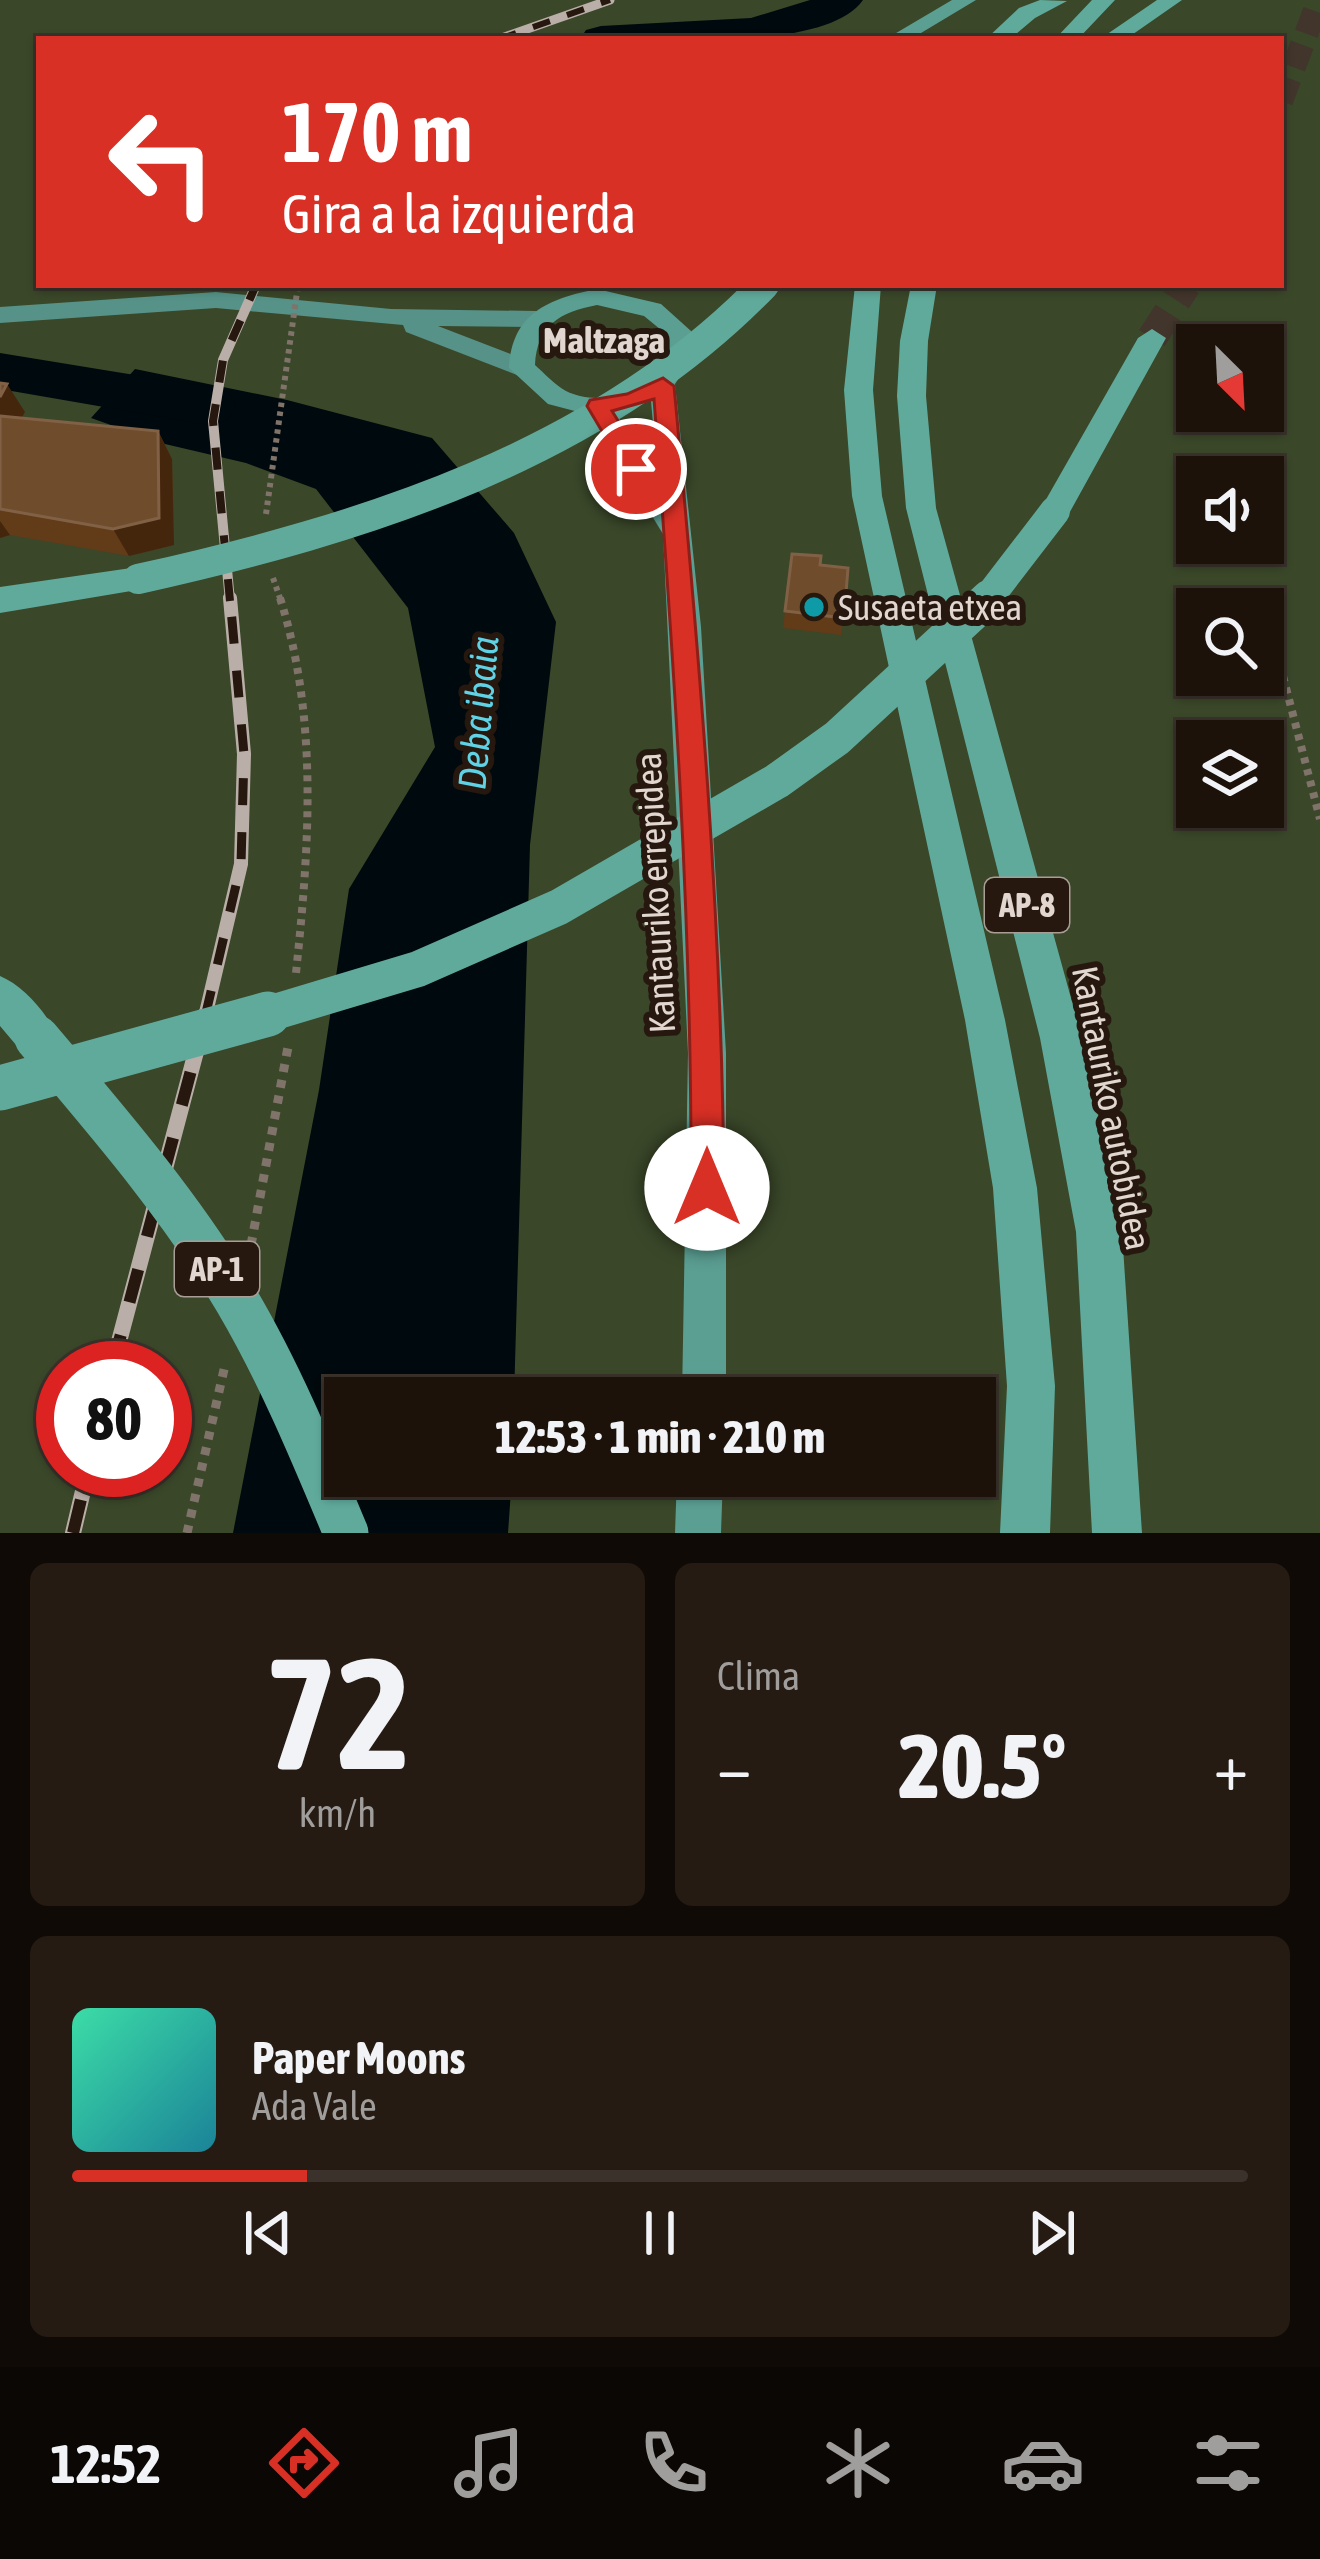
<!DOCTYPE html>
<html lang="es">
<meta charset="utf-8">
<style>
body{margin:0;font-family:"Asap Condensed",sans-serif;background:#251b13;color:#f1f3f6;height:100vh;display:flex;flex-direction:column;font-size:45px;white-space:nowrap}
*{box-sizing:border-box;margin:0}
p{font-size:39px;color:#a09e9c}
.icon{flex:none;width:66px;height:66px;fill:none;stroke:currentColor;stroke-width:2;stroke-linecap:round;stroke-linejoin:round}
.map{position:relative;height:1533px;overflow:hidden}
.drawer{display:flex;flex-direction:column;gap:30px;padding:30px;background:#0f0a06;flex:1}
.drawer>*{flex:none}
.guide{position:absolute;left:36px;top:36px;width:1248px;height:252px;border-radius:0px;box-shadow:0 3px 9px #0004,0 0 0 3px #3a322b;background:#d93025;color:#fff;overflow:hidden}
.needle{width:78px;rotate:156deg}
.fabs{position:absolute;left:1176px;top:324px;display:grid;gap:24px}
.fabs a{display:grid;place-items:center;width:108px;height:108px;border-radius:0px;background:#1c120a;box-shadow:0 3px 9px #0004,0 0 0 3px #3a322b;font-size:60px}
.speed{position:absolute;left:36px;top:1341px;display:flex;gap:24px;font-size:60px;font-weight:700;text-align:center}
.speed>*{display:grid;place-content:center;width:156px;height:156px;border-radius:50%;background:#1c120a;box-shadow:0 3px 9px #0004,0 0 0 3px #3a322b;line-height:1}
.speed .limit{border:18px solid #d22;background:#fff;color:#111}
.pin{position:absolute;display:grid;place-items:center;width:102px;height:102px;color:#fff;margin:-51px;border:6px solid #fff;border-radius:50%;box-shadow:0 3px 12px #0007}
.me{position:absolute;width:132px;margin:-66px;rotate:0deg;stroke-linejoin:round;filter:drop-shadow(0 0 9px #0008)}
.turn{display:flex;align-items:center;gap:42px;height:252px;padding:0 48px;font-size:54px}
.turn .icon{width:156px;height:156px;stroke-width:2.5}
.turn b{display:block;font-size:84px;line-height:102px}
.big{font-size:90px;font-weight:800;line-height:1.1}
.drawer .tile{flex:1;display:flex;flex-direction:column;justify-content:center;gap:18px;min-width:0;padding:0 42px;border-radius:18px;background:#251b13}
.drawer .dial{align-items:center;gap:0}
.dial b{font-size:156px;line-height:1}
.song{display:flex;align-items:center;gap:36px}
.cover{width:144px;height:144px;border-radius:18px;background:linear-gradient(135deg,hsl(160 70% 55%),hsl(190 70% 35%))}
.played{height:12px;border-radius:6px;background:linear-gradient(90deg,#d93025 20%,#3a322b 20%)}
.keys{display:flex;justify-content:space-around;direction:ltr}
.heat{display:flex;justify-content:space-between;align-items:center;font-size:66px;direction:ltr}
.drawer .tiles{flex:1;display:grid;gap:30px;grid-template-columns:1fr 1fr}
.tile:last-child{grid-column:span 2}
.trip{position:absolute;left:324px;top:1377px;width:672px;height:120px;border-radius:0px;background:#1c120a;box-shadow:0 3px 9px #0004,0 0 0 3px #3a322b;font-weight:800;line-height:120px;text-align:center}
.dock{display:flex;height:192px;justify-content:space-around;align-items:center;background:#0b0704;color:#a09e9c}
.dock .icon{width:84px;height:84px}
.dock .selected{color:#d93025}
.dock b{font-size:54px;color:#f1f3f6}
.map>svg:first-child{display:block}
.green{fill:#3a4729;fill-rule:evenodd}
.water{fill:#00090d}
.lines{fill:none;stroke-linecap:round;stroke-linejoin:round}
.river{fill:#00090d;fill-rule:evenodd}
.motorway-tunnel-far1{stroke:#42352b;stroke-width:24;stroke-dasharray:24 12;stroke-linecap:butt}
.motorway-tunnel{stroke:#42352b;stroke-width:30;stroke-dasharray:30 15;stroke-linecap:butt}
.path-far2{stroke:#7f736a;stroke-width:6;stroke-dasharray:4.5 4.5;stroke-linecap:butt}
.path-far1{stroke:#7f736a;stroke-width:8;stroke-dasharray:6 6;stroke-linecap:butt}
.path{stroke:#7f736a;stroke-width:9;stroke-dasharray:8 8;stroke-linecap:butt}
.primary{fill:#569287;fill-rule:evenodd}
.trunk{fill:#5b9e92;fill-rule:evenodd}
.motorway{fill:#60aa9c;fill-rule:evenodd}
.rail-far3-casing{stroke:#baafa8;stroke-width:9}
.rail-far2-casing{stroke:#baafa8;stroke-width:10}
.rail-far1-casing{stroke:#baafa8;stroke-width:14}
.rail-casing{stroke:#baafa8;stroke-width:16}
.rail-far3{stroke:#26180e;stroke-width:6;stroke-dasharray:18;stroke-linecap:butt}
.rail-far2{stroke:#26180e;stroke-width:8;stroke-dasharray:22;stroke-linecap:butt}
.rail-far1{stroke:#26180e;stroke-width:9;stroke-dasharray:27;stroke-linecap:butt}
.rail{stroke:#26180e;stroke-width:12;stroke-dasharray:34;stroke-linecap:butt}
.path-bridge{stroke:#7f736a;stroke-width:6;stroke-dasharray:4.5 4.5;stroke-linecap:butt}
.motorway-bridge-far2{stroke:#60aa9c;stroke-width:30}
.motorway-bridge-far1{stroke:#60aa9c;stroke-width:36}
.motorway-bridge{stroke:#60aa9c;stroke-width:45}
.wall{fill:#623b18}
.shaded-wall{fill:#44260c}
.building{fill:#6f4c2c;stroke:#816145;stroke-width:3}
.route{fill:#d93025;stroke:#8d1f18;stroke-width:3}
.culture-dot{fill:#0f9aa8;stroke:#26180e;stroke-width:4.5}
.labels{text-anchor:middle;stroke-width:12;stroke-linejoin:round;paint-order:stroke}
.shield{fill:#26180e;stroke:#a99e96;stroke-width:3}
.shield-label{font-size:33px;font-weight:bold;fill:#e1d7d0}
.far-quarter-label{font-size:36px;font-weight:bold;fill:#e1d7d0;stroke:#26180e}
.poi-label{font-size:36px;fill:#e1d7d0;stroke:#26180e;text-anchor:start}
.street-label{font-size:36px;fill:#e1d7d0;stroke:#26180e}
.water-label{font-size:39px;font-style:italic;fill:#5fd2e5;stroke:#26180e}
</style>
<div class="map">
<svg width="1320" height="1533" viewBox="0 0 1320 1533">
<rect width="100%" height="100%" fill="#26180e"/>
<!-- green -->
<path class="green" d="M0 0H1320V1533H0ZM39 39H1281V285H39ZM1197 345H1263V411H1197ZM1197 477H1263V543H1197ZM1197 609H1263V675H1197ZM1197 741H1263V807H1197ZM63 1368H165V1470H63ZM345 1398H975V1476H345Z"/>
<!-- water -->
<path class="water" d="M135 369 287 400 432 438 514 533 556 622 530 845 514 1398H345V1476H512L508 1533H233L319 1090 349 889 435 747 408 608 316 489 246 463 165 444 91 418Z"/>
<g class="lines">
<!-- river -->
<path class="river" d="M810 0H863C826 54 643 39 580 39L586 30 601 26 751 18Z
M0 353 208 387 228 392 236 406 228 420 208 425 0 389Z"/>
<!-- motorway-tunnel-far1 -->
<path class="motorway-tunnel-far1" d="M1281 101 1319 0"/>
<!-- motorway-tunnel -->
<path class="motorway-tunnel" d="M1152 338 1186 285"/>
<!-- path-far2 -->
<path class="path-far2" d="M273 578 281 601"/>
<!-- path-far1 -->
<path class="path-far1" d="M280 598C319 720 309 848 296 973
M1277 653 1320 819"/>
<!-- path -->
<path class="path" d="M251 1245 288 1047
M187 1533 225 1365"/>
<!-- primary -->
<path class="primary" d="M216 292 391 309 536 311 548 319 536 327 438 326 531 362 535 368 531 374 522 377 406 332 403 325 216 308 0 323V307Z"/>
<!-- trunk -->
<path class="trunk" d="M952 0H976L911 39H886Z
M597 289 661 304 691 331 693 357 675 384 701 627 726 1053V1398H682L688 1053 663 534 590 415 548 404 509 368C512 313 548 299 597 289ZM597 305 644 316 666 334C669 383 609 412 566 391 555 385 544 373 535 365 537 325 560 312 597 305ZM651 401 658 481 615 412Z
M677 1476H723L721 1533H675Z"/>
<!-- motorway -->
<path class="motorway" d="M1040 0 1067 1 1035 18 1010 39H986L1019 8Z
M1092 0H1115L1078 39H1055Z
M1157 0H1182L1126 39H1100Z
M855 285H881L873 390 882 496 1005 1020 1037 1188 1055 1386 1050 1533H1000L1007 1386 993 1188 965 1020 852 496 844 390Z
M911 285H937L928 341 926 396 936 508 1082 1038 1122 1232 1142 1533H1092L1076 1232 1040 1038 906 508 897 396 900 341Z
M1152 329 1166 338 1066 519H1044L1039 511 1044 503 1138 338Z
M138 567 149 570 154 579 149 588 0 613V587Z
M0 976C24 986 48 1014 58 1038L52 1052 37 1058 22 1052 0 1026Z"/>
<defs>
<path id="rail-far3" d="M499 39 610 0"/>
<path id="rail-far2" d="M230 601 213 421 223 360 256 285"/>
<path id="rail-far1" d="M205 1017 241 864 244 754 230 598"/>
<path id="rail" d="M112 1368 206 1014
M73 1533 88 1470"/>
</defs>
<!-- rail-far3 casing -->
<use href="#rail-far3" class="rail-far3-casing"/>
<!-- rail-far2 casing -->
<use href="#rail-far2" class="rail-far2-casing"/>
<!-- rail-far1 casing -->
<use href="#rail-far1" class="rail-far1-casing"/>
<!-- rail casing -->
<use href="#rail" class="rail-casing"/>
<!-- rail-far3 -->
<use href="#rail-far3" class="rail-far3"/>
<!-- rail-far2 -->
<use href="#rail-far2" class="rail-far2"/>
<!-- rail-far1 -->
<use href="#rail-far1" class="rail-far1"/>
<!-- rail -->
<use href="#rail" class="rail"/>
<!-- path-bridge -->
<path class="path-bridge" d="M266 514 298 285"/>
<!-- motorway-bridge-far2 -->
<path class="motorway-bridge-far2" d="M138 579C363 529 599 456 764 285
M986 601 1055 511"/>
<!-- motorway-bridge-far1 -->
<path class="motorway-bridge-far1" d="M258 1017 418 969 559 907 777 781 837 738 989 598"/>
<!-- motorway-bridge -->
<path class="motorway-bridge" d="M37 1038C108 1122 181 1206 237 1301 280 1374 313 1454 346 1533
M0 1088 268 1014"/>
</g>
<!-- wall -->
<path class="wall" d="M0 383 25 412 22 418 158 431 172 459 174 545 129 556 10 535 0 538Z
M792 554 820 565 844 618 841 635 783 628Z"/>
<!-- shaded-wall -->
<path class="shaded-wall" d="M7 384 25 412 8 443 0 432V397Z
M158 431 172 459 174 545 129 556 113 529Z
M0 521 10 535 0 538Z"/>
<!-- building -->
<path class="building" d="M0 383 7 384 0 397Z
M0 416 158 431 159 518 113 529 0 509Z
M792 554 821 556 820 565 848 568 844 618 785 611Z"/>
<!-- route -->
<path class="route" d="M663 378 674 386C699 653 722 919 724 1188L719 1200 707 1204 696 1200 691 1188C692 924 674 662 654 399L612 411 648 469 636 477 628 475 587 406 590 400 627 394Z"/>
<!-- markers -->
<circle class="culture-dot" cx="814" cy="607" r="12"/>
<g class="labels">
<!-- shield labels -->
<g class="shield">
<rect x="985" y="878" width="84" height="54" rx="9"/>
<rect x="175" y="1242" width="84" height="54" rx="9"/>
</g>
<g class="shield-label">
<text x="1027" y="917">AP-8</text>
<text x="217" y="1281">AP-1</text>
</g>
<!-- far-quarter labels -->
<g class="far-quarter-label">
<text x="604" y="353">Maltzaga</text>
</g>
<!-- poi labels -->
<g class="poi-label">
<text x="838" y="620">Susaeta etxea</text>
</g>
<!-- street labels -->
<g class="street-label">
<text transform="translate(655 893) rotate(-93)" y="13">Kantauriko errepidea</text>
<text transform="translate(1112 1108) rotate(79)" y="13">Kantauriko autobidea</text>
</g>
<!-- water labels -->
<g class="water-label">
<text transform="translate(478 713) rotate(-85)" y="14">Deba ibaia</text>
</g>
</g>
</svg>
<div class="fabs">
<a><svg class="needle" viewBox="-14 -14 28 28"><path d="M0-13l5 13h-10z" fill="#e53935"/><path d="M0 13l5-13h-10z" fill="#a09e9c"/></svg></a>
<a><svg class="icon" aria-label="sound" viewBox="0 0 24 24"><path d="M4 9h4l5-4v14l-5-4H4zM17 9q2 3 0 6"/></svg></a>
<a><svg class="icon" aria-label="search" viewBox="0 0 24 24"><circle cx="10" cy="10" r="6"/><path d="M15 15l6 6"/></svg></a>
<a><svg class="icon" aria-label="layers" viewBox="0 0 24 24"><path d="M12 4l9 5-9 5-9-5zM3 14l9 5 9-5"/></svg></a>
</div>
<div class="speed"><div class="limit">80</div></div>
<div class="pin" style="left:636px;top:469px;background:#d93025"><svg class="icon" aria-label="arrive" viewBox="0 0 24 24"><path d="M6 21V4h12l-3 4 3 4H6"/></svg></div>
<svg class="me" style="left:707px;top:1188px" viewBox="-20 -20 40 40"><circle r="19" fill="#fff"/><path d="M0-13L10 11 0 6-10 11z" fill="#d93025"/></svg>
<div class="trip">12:53 · 1 min · 210 m</div>
<div class="guide">
<div class="turn"><svg class="icon" aria-label="left" viewBox="0 0 24 24"><path d="M17 20v-9H6M10 6l-5 5 5 5"/></svg><div><b>170 m</b>Gira a la izquierda</div></div>
</div>
</div>
<section class="drawer">
<div class="tiles">
<div class="tile dial"><b>72</b><p>km/h</p></div>
<div class="tile"><p>Clima</p>
<div class="heat"><a>−</a><b class="big">20.5°</b><a>+</a></div>
</div>
<div class="tile">
<div class="song"><i class="cover"></i><div><b>Paper Moons</b><p>Ada Vale</p></div></div>
<div class="played"></div>
<div class="keys"><svg class="icon" aria-label="previous" viewBox="0 0 24 24"><path d="M18 5L8 12l10 7zM5 5v14"/></svg><svg class="icon" aria-label="pause" viewBox="0 0 24 24"><path d="M8 5v14M16 5v14"/></svg><svg class="icon" aria-label="next" viewBox="0 0 24 24"><path d="M6 5l10 7-10 7zM19 5v14"/></svg></div>
</div>
</div>
</section>
<nav class="dock">
<b>12:52</b>
<svg class="icon selected" aria-label="directions" viewBox="0 0 24 24"><path d="M12 3l9 9-9 9-9-9zM9 14v-3h6M13 9l2 2-2 2"/></svg>
<svg class="icon" aria-label="music" viewBox="0 0 24 24"><path d="M9 18V5l10-2v13"/><circle cx="6" cy="18" r="3"/><circle cx="16" cy="16" r="3"/></svg>
<svg class="icon" aria-label="phone" viewBox="0 0 24 24"><path d="M5 4h4l2 5-3 2q2 4 5 5l2-3 5 2v4C11 20 4 13 5 4z"/></svg>
<svg class="icon" aria-label="climate" viewBox="0 0 24 24"><path d="M12 3v18M4 7l16 10M4 17L20 7"/></svg>
<svg class="icon" aria-label="car" viewBox="0 0 24 24"><path d="M5 17H2v-5l4-1 3-4h7l3 4 3 1v5h-3M9 17h6M6 11h13"/><circle cx="7" cy="17" r="2"/><circle cx="17" cy="17" r="2"/></svg>
<svg class="icon" aria-label="filters" viewBox="0 0 24 24"><path d="M4 7h16M4 17h16"/><circle cx="9" cy="7" r="2"/><circle cx="15" cy="17" r="2"/></svg>
</nav>
